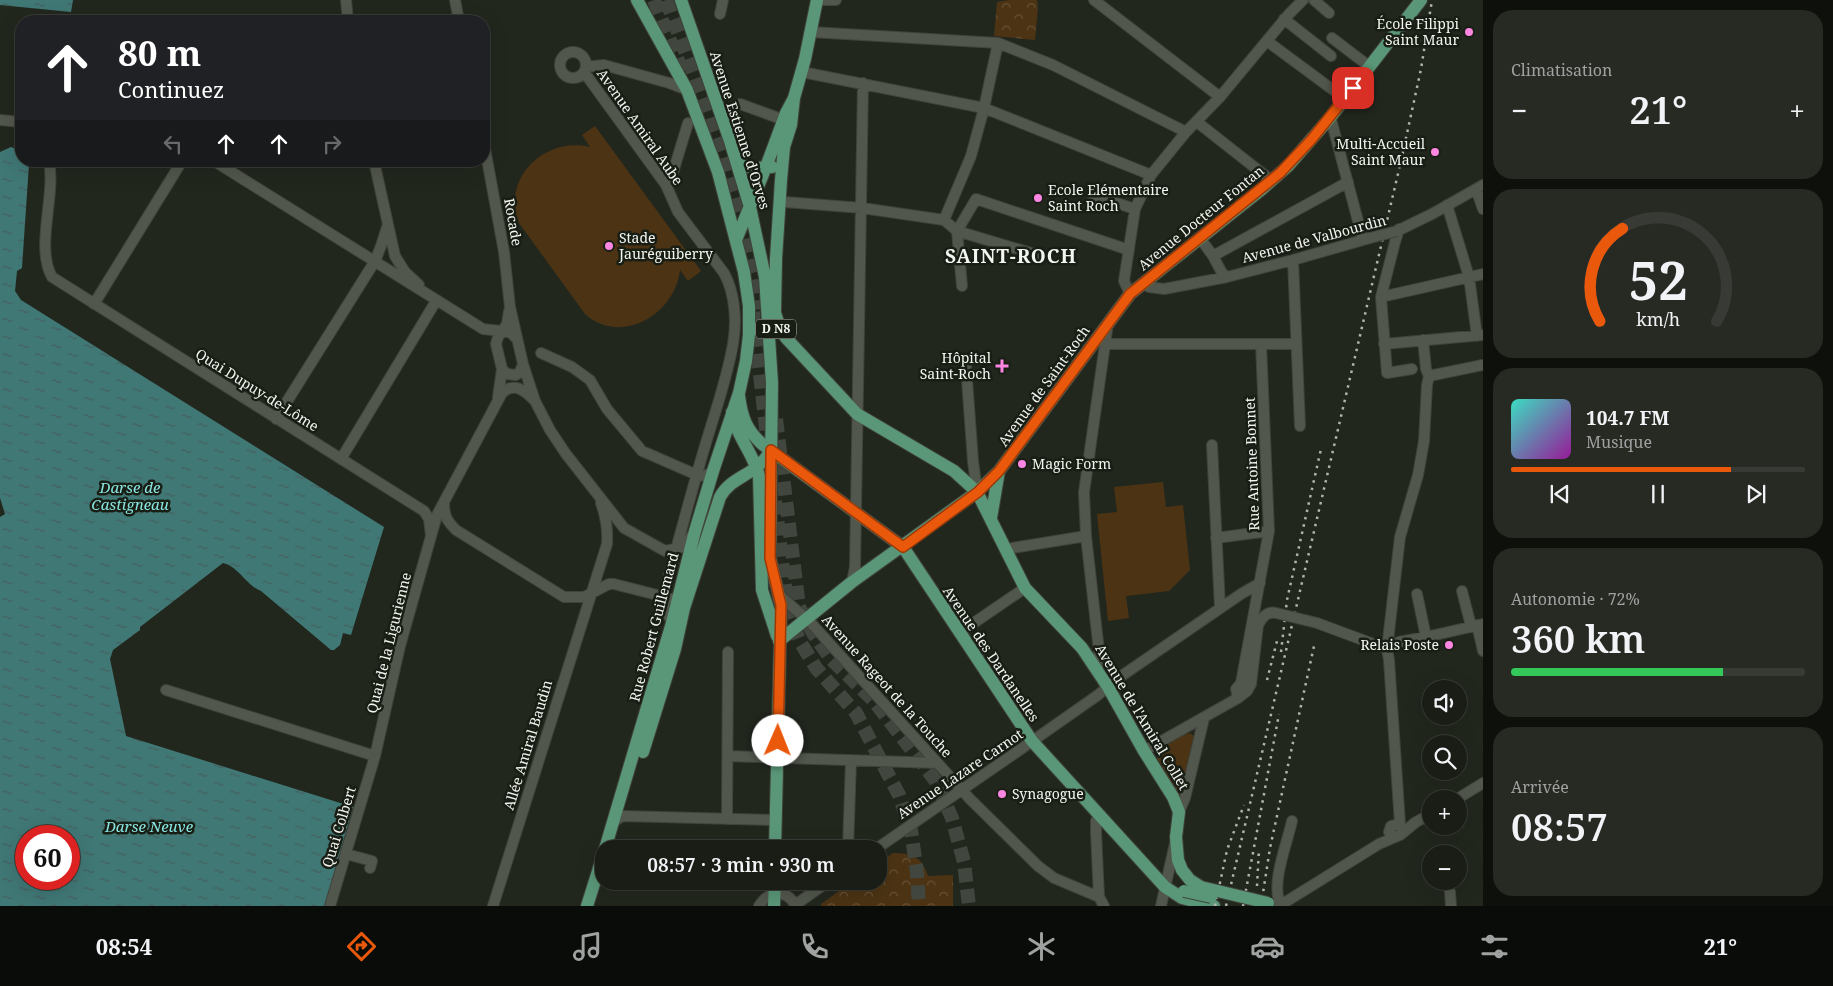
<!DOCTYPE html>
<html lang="fr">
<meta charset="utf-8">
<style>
body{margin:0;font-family:"Noto Serif",serif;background:#272a23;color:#f1f3f6;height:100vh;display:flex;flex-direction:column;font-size:19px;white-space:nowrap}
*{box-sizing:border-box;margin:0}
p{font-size:16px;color:#9fa2a1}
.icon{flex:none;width:28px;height:28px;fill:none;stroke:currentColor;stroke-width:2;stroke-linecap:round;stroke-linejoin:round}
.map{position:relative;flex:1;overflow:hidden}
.side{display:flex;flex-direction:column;gap:10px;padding:10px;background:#0e100c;width:350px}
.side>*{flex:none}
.guide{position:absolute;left:15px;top:15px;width:475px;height:152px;border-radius:20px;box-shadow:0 5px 20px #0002,0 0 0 1px #383b35;background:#202124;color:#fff;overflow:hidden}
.buttons{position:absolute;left:1422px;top:680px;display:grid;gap:10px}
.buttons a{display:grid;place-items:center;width:45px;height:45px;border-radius:50%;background:#1a1d16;box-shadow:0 5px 20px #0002,0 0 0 1px #383b35;font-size:25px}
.speed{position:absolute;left:15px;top:825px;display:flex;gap:10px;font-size:25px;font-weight:700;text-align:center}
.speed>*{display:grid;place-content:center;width:65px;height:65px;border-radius:50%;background:#1a1d16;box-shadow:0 5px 20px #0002,0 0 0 1px #383b35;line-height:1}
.speed .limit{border:8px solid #d22;background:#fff;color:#111}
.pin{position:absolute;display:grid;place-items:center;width:42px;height:42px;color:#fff;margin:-21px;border-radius:10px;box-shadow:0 2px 8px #0006}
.me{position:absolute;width:55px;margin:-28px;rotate:1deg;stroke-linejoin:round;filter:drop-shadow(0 0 4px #0008)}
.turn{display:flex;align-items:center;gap:18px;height:105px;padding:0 20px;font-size:22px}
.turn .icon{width:65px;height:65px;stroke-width:2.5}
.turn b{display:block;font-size:35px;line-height:42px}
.lanes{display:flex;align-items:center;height:48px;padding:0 20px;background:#0003;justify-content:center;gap:25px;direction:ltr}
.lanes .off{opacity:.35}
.big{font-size:38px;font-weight:600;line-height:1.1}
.side .card{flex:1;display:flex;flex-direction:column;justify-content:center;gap:8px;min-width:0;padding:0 18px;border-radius:20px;background:#272a23}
.side .dial{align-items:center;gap:0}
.dial svg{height:130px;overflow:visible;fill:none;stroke:#383b35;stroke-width:7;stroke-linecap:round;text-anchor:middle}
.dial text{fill:#f1f3f6;stroke:none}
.song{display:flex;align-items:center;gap:15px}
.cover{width:60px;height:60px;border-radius:8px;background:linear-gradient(135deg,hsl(170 70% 55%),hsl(300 70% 35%))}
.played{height:5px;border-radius:2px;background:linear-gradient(90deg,#ea580c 75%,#383b35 75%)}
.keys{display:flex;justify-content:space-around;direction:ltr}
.heat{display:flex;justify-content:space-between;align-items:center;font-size:28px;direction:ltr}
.charge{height:8px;border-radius:4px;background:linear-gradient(90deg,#34c759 72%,#383b35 0)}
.trip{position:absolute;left:595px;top:840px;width:292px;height:50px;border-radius:20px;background:#1a1d16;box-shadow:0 5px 20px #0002,0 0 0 1px #383b35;font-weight:600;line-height:50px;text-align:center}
.tabs{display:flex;height:80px;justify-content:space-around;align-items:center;background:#0a0c09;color:#9fa2a1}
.tabs .icon{width:35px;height:35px}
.tabs .active{color:#ea580c}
.tabs b{font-size:22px;color:#f1f3f6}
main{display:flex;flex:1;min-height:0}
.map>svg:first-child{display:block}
.park{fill:url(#park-crowns)}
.garden{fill:#4c3314}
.water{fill:url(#water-ripples);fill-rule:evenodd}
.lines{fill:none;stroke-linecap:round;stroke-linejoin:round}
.highway-tunnel{stroke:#41463e;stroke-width:14;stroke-dasharray:14 7;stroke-linecap:butt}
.minor-casing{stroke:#3f433b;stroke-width:12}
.major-casing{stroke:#3f433b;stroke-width:14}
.minor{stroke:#52574d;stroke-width:10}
.major{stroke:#5a9778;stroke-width:12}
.rail{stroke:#b1b4ad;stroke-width:2.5;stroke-dasharray:2.5 5;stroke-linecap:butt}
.minor-bridge-casing{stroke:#3f433b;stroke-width:12;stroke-linecap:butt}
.major-bridge-casing{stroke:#3f433b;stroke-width:14;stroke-linecap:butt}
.minor-bridge{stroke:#52574d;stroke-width:10}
.major-bridge{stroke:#5a9778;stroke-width:12}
.route-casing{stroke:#983908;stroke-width:12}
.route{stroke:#ea580c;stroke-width:9}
.poi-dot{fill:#fd86e2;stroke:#191e15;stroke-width:2}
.labels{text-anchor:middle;stroke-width:5;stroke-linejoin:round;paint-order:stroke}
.shield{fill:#191e15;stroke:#b2b5ae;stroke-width:1}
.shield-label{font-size:12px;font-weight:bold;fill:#f3f6f0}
.poi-label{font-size:14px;fill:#f3f6f0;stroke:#191e15;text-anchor:end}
.street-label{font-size:14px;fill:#f3f6f0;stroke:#191e15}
.water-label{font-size:15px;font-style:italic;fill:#89e6e2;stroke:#191e15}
.district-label{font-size:19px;font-weight:bold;letter-spacing:1px;fill:#f3f6f0;stroke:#191e15}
</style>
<main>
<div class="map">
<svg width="1483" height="906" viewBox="0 0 1483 906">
<defs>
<pattern id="park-crowns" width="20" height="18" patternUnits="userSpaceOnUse" patternTransform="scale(1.25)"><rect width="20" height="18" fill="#4c3314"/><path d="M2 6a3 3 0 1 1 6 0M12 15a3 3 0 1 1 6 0" fill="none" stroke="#665136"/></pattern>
<pattern id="water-ripples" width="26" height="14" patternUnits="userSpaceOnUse" patternTransform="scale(1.25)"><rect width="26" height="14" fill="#407876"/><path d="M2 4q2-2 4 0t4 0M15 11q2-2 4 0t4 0" fill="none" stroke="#455f5d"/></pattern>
</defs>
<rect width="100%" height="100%" fill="#22271e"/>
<!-- park -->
<path class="park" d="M1009 0H1037L1038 9 1035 40 994 36 997 2Z
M893 853C912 853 922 857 928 876L953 875V906H821V904L853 881H879V863Z"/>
<!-- garden -->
<path class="garden" d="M595 126 701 271 688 281 680 270C675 315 621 346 585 314L519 223C501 178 545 136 590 147L582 135Z
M1163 482 1166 507 1183 505 1190 570 1169 591 1126 596 1129 618 1108 621 1097 514 1117 512 1114 487Z
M1190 733 1194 736 1195 740 1181 795H1179L1157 758V751L1183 735Z"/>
<!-- water -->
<path class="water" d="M0 0H73L71 12 0 5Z
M11 147 21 151V161H29V164L22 268 17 271 15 291 21 300 384 527 351 635 343 633 340 645 334 650H331L261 591C246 585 238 566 223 563L140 627V630L113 650 110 659 126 736 353 807 325 906H0V517L5 514 0 498V152ZM26 836H69V879H26Z"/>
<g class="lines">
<!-- highway-tunnel -->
<path class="highway-tunnel" d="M654 0 684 76
M666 0C702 99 749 204 762 309
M753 312 767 437
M776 419 799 607 813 633 831 659 874 701 935 780 952 818 964 862 969 906
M775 501 788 611 799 640 816 668 856 713 899 795 911 830 917 872 919 906"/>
<defs>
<path id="minor" d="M346 0 348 21
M455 0 459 21
M820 0H836
M1094 0 1220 97
M1314 0 1329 13
M720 14 723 0
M1284 19 1331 56
M811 32 998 43 1053 65 1186 132
M1332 38 1370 67
M1268 39 1271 44 1344 98
M560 65a13 13 0 1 1 26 0a13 13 0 1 1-26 0Z
M586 67 604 65 669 83 687 90
M584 72 666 185 678 212 724 273C735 293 737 321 733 344 727 379 715 412 705 446 690 496 677 547 663 597L665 607 672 623
M802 72 984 108 1151 175
M740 104 784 120
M1329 119 1332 123 1363 240
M0 120 21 122
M1197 122 1272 181
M484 143 504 252 510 307 523 364 535 401 550 430 566 454 624 528 665 551 683 547 693 534
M49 161C56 196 35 247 52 277L424 511 429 519 431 536
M214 161 483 329 510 332 517 339
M374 161 395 256 405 272 419 285
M666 185 671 179 688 123
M1476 189 1483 209
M1092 195 1135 209
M779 198 785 202 862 208 944 220 957 231 1041 256
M1447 205 1469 277 1477 336
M944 220 971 156 984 108 998 43
M1399 229 1395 242 1381 297 1387 373 1412 369
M957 231 976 199 1129 250
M957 231 962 286
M1397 231 1432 214 1483 185
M1200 238 1213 256 1222 273 1227 277
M1213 256 1348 182
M1293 260 1300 426
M1143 283 1149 287 1164 289 1227 277 1293 260 1370 238
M1130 294 1124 281 1135 209 1151 175 1186 132 1220 97 1289 14 1303 0
M1381 297 1483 274
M94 304 182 161
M1423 340 1426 369 1429 376
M1101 341 1105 344H1296
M1384 344 1483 335
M541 353 572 367 590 380 607 409 642 451 697 475 705 476 713 471
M966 366 973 461 977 492
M502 369 507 374 516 375 520 372 523 364
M1429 376 1483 365
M498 397 502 369 496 344 498 337 507 324 509 311
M276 419 375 261 381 246 388 224
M1212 445 1220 608
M341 459 436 301
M444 503C444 516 447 521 456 530L564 597H584L609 584H614L673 599H678L684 595
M1216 538 1269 531
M1006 549 1086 536
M852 582 855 567 863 83
M1462 591 1471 626
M1417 594 1426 637
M779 595 811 623 970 799 1038 866 1054 878 1099 897 1104 906
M1317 623 1387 649
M1477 625 1483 651
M959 633 1025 588
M1387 649 1399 642 1426 637 1483 624
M1098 672 1099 651 1086 536 1084 492 1108 323
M166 690 375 756
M1238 698 1236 689 1241 683 1269 531 1261 344
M1144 751 1238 698 1247 691 1251 684 1258 625C1262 617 1267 611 1276 613
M728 756 937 763
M1457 799 1483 783
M1179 812 1185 798 1204 718
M727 819 728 652
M612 823 622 816 776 820
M1400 824 1389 660 1387 649 1400 537 1418 475 1424 441 1427 385 1429 376
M1395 837 1389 832 1391 826 1398 824 1402 828
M848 849 851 760
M876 849 1021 749 1098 695 1117 679 1241 594 1260 583
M346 854 372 861 370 868
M1450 892 1451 906
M1099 897 1096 832V821L1100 816
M1280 904C1271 882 1287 844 1292 821
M795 905 829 881
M330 906 375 756 400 646 437 515 502 393C514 382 525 390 535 401
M493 906 607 544C608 529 606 517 601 503
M759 906C769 890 786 889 796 906
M1161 906 1175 843
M1279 906 1379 844 1400 835 1416 822 1431 814"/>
<path id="major" d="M681 0 730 141 750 207 765 277 772 383 770 558 781 605 775 849
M737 164 753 168 772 167
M736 240 766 167 786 113 794 98 805 59 817 0
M772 304 781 331 787 339 857 414 954 471 977 492 1025 588 1082 648 1108 687 1144 751 1173 797 1179 812 1176 837 1178 860 1182 870 1190 880
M775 311 776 259 781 180 784 147 791 125 794 98
M739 396C742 418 746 429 762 444L903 547 1032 741 1165 887 1182 898 1214 906
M732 412C737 438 753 452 759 476L762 590 777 636
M991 518 999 471
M779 641 852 582 977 492 999 471 1130 294 1262 189 1288 166 1329 119 1421 0
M643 752 675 649 684 608 720 497C732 475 757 476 771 450
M605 849 672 623 695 531 713 471 739 393 746 361 749 335V306L744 272 718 172 687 90 637 0
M587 906 604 852
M774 906 775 881"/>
</defs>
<!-- minor casing -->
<use href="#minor" class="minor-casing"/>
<!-- major casing -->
<use href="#major" class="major-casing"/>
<!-- minor -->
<use href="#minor" class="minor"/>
<!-- major -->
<use href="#major" class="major"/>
<!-- rail -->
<path class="rail" d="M1281 652 1287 600 1321 449
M1267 680 1277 641
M1257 886 1259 849
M1215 906 1227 850 1244 805
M1226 906 1401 161 1421 69 1432 0
M1243 906 1279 714
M1261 906 1270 848 1314 646"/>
<defs>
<path id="minor-bridge" d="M1370 238 1397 231
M1276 613 1317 623"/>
<path id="major-bridge" d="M1190 880 1201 887 1268 903
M1184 891 1211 897"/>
</defs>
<!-- minor-bridge casing -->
<use href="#minor-bridge" class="minor-bridge-casing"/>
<!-- major-bridge casing -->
<use href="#major-bridge" class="major-bridge-casing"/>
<!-- minor-bridge -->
<use href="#minor-bridge" class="minor-bridge"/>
<!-- major-bridge -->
<use href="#major-bridge" class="major-bridge"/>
</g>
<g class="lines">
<defs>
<path id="route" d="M778 741 781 605 770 558 771 450 903 547 978 492 999 471 1130 294 1280 173 1311 140 1353 88"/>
</defs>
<!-- route casing -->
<use href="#route" class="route-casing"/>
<!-- route -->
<use href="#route" class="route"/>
</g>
<!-- markers -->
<g class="poi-dot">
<circle cx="1469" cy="32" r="5"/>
<circle cx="1435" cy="152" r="5"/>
<circle cx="1038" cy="198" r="5"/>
<circle cx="609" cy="246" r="5"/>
<path d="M999.5 358.5h5v5h5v5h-5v5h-5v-5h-5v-5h5z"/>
<circle cx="1022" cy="464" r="5"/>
<circle cx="1449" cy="645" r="5"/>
<circle cx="1002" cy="794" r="5"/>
</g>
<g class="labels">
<!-- shield labels -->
<rect class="shield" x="756" y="319.5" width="40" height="19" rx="4"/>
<g class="shield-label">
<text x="776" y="333">D N8</text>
</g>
<!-- poi labels -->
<g class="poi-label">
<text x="1459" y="29">École Filippi<tspan x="1459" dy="16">Saint Maur</tspan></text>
<text x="1425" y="149">Multi-Accueil<tspan x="1425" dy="16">Saint Maur</tspan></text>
<text x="1048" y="195" text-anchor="start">Ecole Elémentaire<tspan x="1048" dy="16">Saint Roch</tspan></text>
<text x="619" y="243" text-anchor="start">Stade<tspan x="619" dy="16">Jauréguiberry</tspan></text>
<text x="991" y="363">Hôpital<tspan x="991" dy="16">Saint-Roch</tspan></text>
<text x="1032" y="469" text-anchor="start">Magic Form</text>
<text x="1439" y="650">Relais Poste</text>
<text x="1012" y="799" text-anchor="start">Synagogue</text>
</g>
<!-- street labels -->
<g class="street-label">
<text transform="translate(640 127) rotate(55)" y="5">Avenue Amiral Aube</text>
<text transform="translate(740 130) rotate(72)" y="5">Avenue Estienne d'Orves</text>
<text transform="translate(1201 218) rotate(-39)" y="5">Avenue Docteur Fontan</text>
<text transform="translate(513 222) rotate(80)" y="5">Rocade</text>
<text transform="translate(1314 239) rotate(-15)" y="5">Avenue de Valbourdin</text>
<text transform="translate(1044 386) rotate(-54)" y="5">Avenue de Saint-Roch</text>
<text transform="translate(257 390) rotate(32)" y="5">Quai Dupuy-de-Lôme</text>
<text transform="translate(1252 464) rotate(-92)" y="5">Rue Antoine Bonnet</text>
<text transform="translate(654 627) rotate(-75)" y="5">Rue Robert Guillemard</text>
<text transform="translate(389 643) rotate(-76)" y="5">Quai de la Ligurienne</text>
<text transform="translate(991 654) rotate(56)" y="5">Avenue des Dardanelles</text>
<text transform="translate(887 686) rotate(48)" y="5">Avenue Rageot de la Touche</text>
<text transform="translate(1142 717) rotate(59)" y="5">Avenue de l'Amiral Collet</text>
<text transform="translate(528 745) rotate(-73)" y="5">Allée Amiral Baudin</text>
<text transform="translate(960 774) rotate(-34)" y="5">Avenue Lazare Carnot</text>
<text transform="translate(339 827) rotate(-73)" y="5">Quai Colbert</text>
</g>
<!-- water labels -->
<g class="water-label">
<text x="130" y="493">Darse de<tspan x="130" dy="17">Castigneau</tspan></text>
<text x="149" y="832">Darse Neuve</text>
</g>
<!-- district labels -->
<g class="district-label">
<text x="1011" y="263">SAINT-ROCH</text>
</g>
</g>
</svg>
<div class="buttons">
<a><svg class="icon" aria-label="sound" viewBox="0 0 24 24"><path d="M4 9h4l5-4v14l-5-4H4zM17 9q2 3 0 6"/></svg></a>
<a><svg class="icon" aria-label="search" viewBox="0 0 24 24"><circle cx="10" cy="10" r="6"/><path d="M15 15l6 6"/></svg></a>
<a>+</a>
<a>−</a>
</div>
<div class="speed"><div class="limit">60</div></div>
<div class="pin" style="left:1353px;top:88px;background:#d93025"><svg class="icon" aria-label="arrive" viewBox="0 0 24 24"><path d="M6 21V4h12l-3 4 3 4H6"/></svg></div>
<svg class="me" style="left:778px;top:741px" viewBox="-20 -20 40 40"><circle r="19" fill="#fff"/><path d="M0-13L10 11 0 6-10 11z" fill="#ea580c"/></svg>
<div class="trip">08:57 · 3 min · 930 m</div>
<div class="guide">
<div class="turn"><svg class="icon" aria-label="ahead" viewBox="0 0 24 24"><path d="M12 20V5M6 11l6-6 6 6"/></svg><div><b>80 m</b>Continuez</div></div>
<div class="lanes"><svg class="icon off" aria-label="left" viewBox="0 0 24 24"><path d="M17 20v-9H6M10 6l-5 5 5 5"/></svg><svg class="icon" aria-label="ahead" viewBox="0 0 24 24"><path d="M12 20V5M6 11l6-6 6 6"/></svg><svg class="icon" aria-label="ahead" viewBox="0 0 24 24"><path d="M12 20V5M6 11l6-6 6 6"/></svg><svg class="icon off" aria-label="right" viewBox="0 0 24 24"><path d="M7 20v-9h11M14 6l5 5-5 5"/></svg></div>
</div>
</div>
<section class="side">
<div class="card"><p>Climatisation</p>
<div class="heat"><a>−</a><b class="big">21°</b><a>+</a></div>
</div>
<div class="card dial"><svg viewBox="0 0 100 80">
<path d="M14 69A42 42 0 1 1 86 69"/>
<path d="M14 69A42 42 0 0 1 28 12" stroke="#ea580c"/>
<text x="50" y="56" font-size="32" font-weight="700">52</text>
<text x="50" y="72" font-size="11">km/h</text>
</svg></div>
<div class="card">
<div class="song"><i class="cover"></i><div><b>104.7 FM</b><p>Musique</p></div></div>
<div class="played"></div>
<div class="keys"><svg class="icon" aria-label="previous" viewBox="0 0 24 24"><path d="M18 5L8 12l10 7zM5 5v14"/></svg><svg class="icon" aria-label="pause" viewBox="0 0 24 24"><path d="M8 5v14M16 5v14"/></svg><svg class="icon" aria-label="next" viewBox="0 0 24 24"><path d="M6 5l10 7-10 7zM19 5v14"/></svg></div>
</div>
<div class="card"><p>Autonomie · 72%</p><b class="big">360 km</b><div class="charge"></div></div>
<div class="card"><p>Arrivée</p><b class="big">08:57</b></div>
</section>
</main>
<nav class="tabs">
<b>08:54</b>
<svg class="icon active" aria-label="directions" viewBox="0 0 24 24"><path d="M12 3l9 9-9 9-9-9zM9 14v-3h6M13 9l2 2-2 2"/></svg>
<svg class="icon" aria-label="music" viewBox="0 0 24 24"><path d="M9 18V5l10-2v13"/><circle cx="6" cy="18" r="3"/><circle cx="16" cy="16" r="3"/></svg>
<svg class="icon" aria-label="phone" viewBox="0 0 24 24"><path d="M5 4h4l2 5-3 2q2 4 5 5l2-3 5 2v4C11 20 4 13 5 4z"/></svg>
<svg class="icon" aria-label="climate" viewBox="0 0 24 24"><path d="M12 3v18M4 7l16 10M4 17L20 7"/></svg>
<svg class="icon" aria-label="car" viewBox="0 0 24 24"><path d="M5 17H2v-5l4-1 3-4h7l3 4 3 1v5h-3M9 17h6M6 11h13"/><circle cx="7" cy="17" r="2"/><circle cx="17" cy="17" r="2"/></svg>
<svg class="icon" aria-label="filters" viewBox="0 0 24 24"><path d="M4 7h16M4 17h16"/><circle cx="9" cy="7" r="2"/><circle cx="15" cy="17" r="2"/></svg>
<b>21°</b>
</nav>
